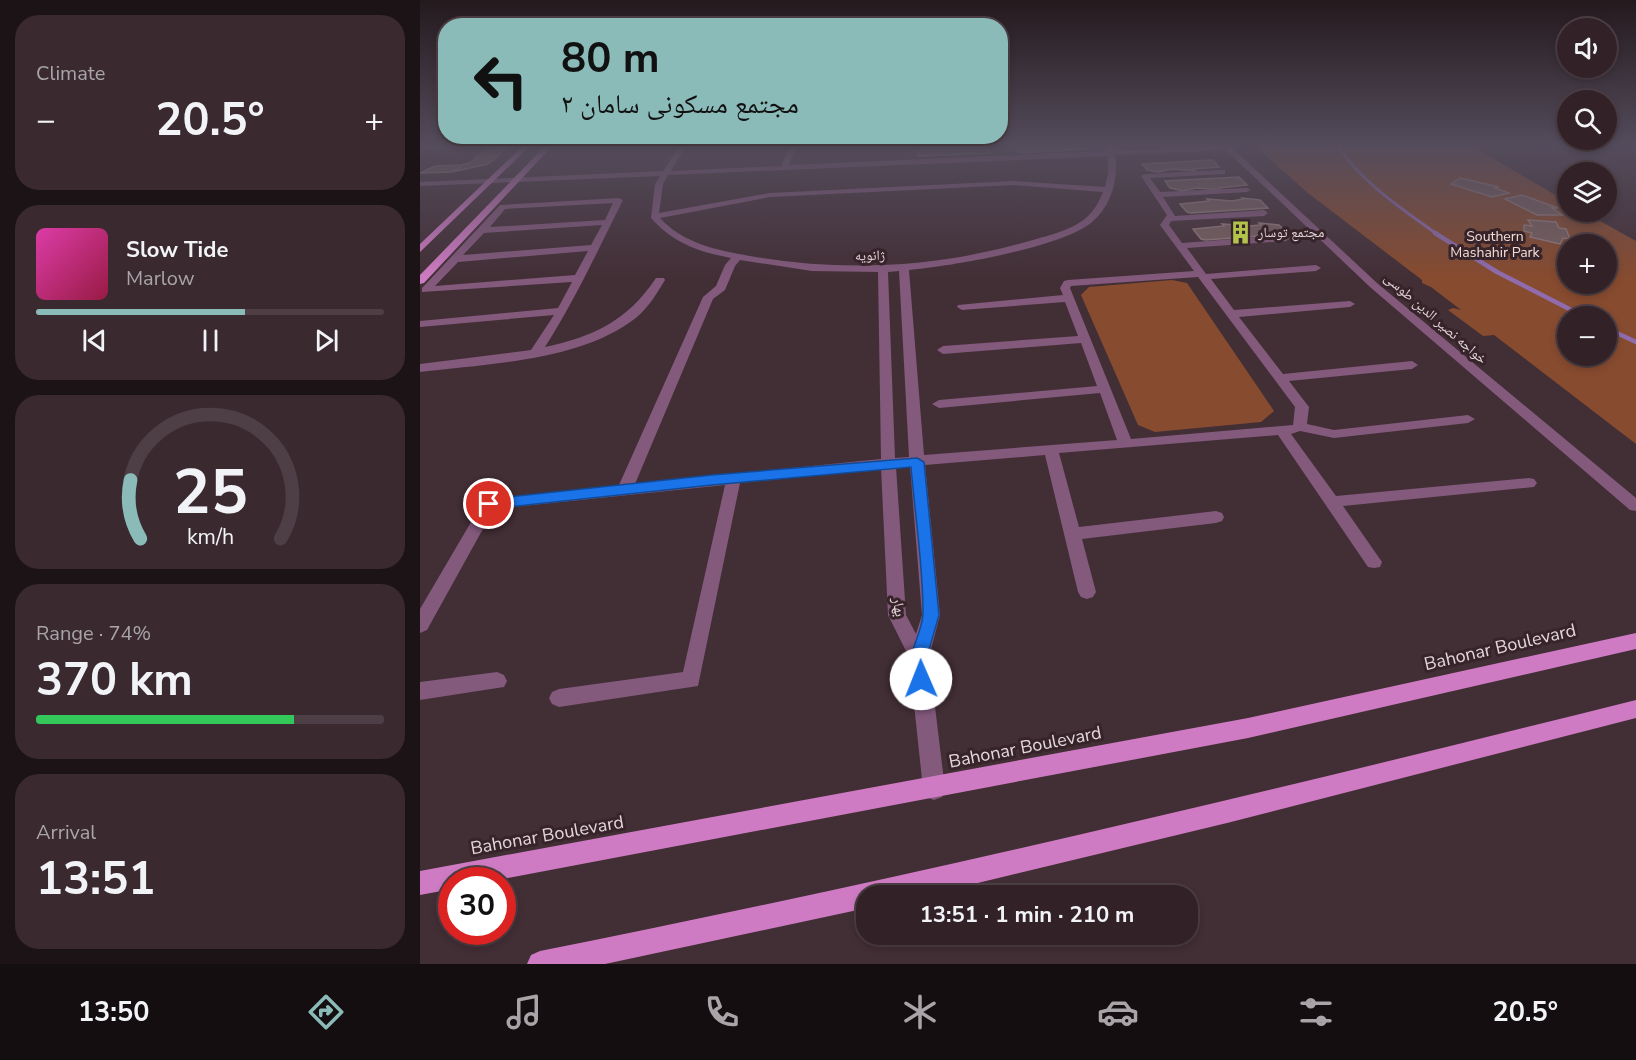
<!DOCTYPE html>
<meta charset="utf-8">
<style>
body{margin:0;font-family:"Nunito Sans","Noto Naskh Arabic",sans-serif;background:#3a2a30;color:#f1f3f6;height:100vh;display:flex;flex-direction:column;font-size:22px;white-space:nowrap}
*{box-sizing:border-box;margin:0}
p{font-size:20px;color:#a8a4a8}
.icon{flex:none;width:33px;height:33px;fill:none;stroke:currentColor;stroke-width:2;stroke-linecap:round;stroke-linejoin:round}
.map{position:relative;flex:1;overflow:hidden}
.sheet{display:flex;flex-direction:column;gap:15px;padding:15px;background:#1c1316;width:420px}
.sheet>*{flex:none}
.banner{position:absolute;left:18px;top:18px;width:570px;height:126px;border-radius:24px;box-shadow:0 3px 9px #0003,0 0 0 2px #4d3f45;background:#8bbbb9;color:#111;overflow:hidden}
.controls{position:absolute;left:1137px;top:18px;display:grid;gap:12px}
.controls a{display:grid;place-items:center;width:60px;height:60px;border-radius:50%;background:#322228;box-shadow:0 3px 9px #0003,0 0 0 2px #4d3f45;font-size:30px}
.speed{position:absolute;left:18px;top:867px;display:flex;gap:12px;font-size:30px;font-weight:700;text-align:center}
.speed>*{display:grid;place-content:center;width:78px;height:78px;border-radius:50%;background:#322228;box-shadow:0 3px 9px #0003,0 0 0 2px #4d3f45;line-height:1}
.speed .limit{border:9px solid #d22;background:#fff;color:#111}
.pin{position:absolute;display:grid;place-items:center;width:51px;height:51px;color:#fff;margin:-26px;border:3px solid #fff;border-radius:50%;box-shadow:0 2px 6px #0007}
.me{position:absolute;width:66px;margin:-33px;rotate:359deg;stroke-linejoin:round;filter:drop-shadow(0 0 4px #0008)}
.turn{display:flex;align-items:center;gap:21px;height:126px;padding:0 24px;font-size:27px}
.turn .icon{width:78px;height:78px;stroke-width:2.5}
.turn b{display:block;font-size:42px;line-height:51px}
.big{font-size:45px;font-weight:700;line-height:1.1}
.sheet .widget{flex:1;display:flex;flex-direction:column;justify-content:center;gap:9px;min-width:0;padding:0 21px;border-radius:24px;background:#3a2a30}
.sheet .dial{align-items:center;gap:0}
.dial svg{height:156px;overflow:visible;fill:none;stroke:#4d3f45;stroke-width:7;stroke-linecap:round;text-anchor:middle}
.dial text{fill:#f1f3f6;stroke:none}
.song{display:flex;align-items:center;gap:18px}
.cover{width:72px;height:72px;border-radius:9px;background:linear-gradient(135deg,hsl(320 70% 55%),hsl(340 70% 35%))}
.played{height:6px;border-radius:3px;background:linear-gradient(90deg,#8bbbb9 60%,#4d3f45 60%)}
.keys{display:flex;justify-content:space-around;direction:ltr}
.heat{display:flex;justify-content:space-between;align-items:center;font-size:33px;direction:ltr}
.charge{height:9px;border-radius:4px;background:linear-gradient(90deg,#34c759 74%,#4d3f45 0)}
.trip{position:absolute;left:436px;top:885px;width:342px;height:60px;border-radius:24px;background:#322228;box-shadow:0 3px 9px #0003,0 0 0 2px #4d3f45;font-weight:700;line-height:60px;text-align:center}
.tabs{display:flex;height:96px;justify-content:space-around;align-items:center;background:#140e10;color:#a8a4a8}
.tabs .icon{width:42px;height:42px}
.tabs .current{color:#8bbbb9}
.tabs b{font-size:27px;color:#f1f3f6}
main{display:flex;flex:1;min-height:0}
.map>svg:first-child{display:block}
.green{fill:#874b2f;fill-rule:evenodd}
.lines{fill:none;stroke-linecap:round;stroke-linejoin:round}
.stream-far1{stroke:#906cad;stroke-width:3}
.stream{stroke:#906cad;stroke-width:4.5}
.building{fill:#78605f;stroke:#957c7b;stroke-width:1.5}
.minor{fill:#83597c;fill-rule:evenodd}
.major{fill:#cf7bc3;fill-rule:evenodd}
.route{fill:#1a73e8;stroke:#114b97;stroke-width:1.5}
.labels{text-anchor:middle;stroke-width:6;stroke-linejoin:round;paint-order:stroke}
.far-poi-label{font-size:14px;fill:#e3d6da;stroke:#37242b;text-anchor:start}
.far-park-label{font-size:14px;fill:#f2ddd4;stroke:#37242b}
.far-street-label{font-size:14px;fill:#e3d6da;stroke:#37242b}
.street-label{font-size:15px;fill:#e3d6da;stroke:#37242b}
.near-street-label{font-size:18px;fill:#e3d6da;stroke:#37242b}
</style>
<main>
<section class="sheet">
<div class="widget"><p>Climate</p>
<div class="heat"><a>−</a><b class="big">20.5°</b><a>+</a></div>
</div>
<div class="widget">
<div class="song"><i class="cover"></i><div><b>Slow Tide</b><p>Marlow</p></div></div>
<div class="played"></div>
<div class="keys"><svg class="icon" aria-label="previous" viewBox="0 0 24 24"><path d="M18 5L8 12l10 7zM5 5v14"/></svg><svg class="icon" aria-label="pause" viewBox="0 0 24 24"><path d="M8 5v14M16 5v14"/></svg><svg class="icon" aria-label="next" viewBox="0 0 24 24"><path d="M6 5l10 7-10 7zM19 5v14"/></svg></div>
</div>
<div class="widget dial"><svg viewBox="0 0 100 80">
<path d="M14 69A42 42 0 1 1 86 69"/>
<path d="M14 69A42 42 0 0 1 9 39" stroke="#8bbbb9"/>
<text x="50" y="56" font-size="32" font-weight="700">25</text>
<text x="50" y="72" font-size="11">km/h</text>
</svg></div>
<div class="widget"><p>Range · 74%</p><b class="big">370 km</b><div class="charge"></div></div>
<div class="widget"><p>Arrival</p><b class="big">13:51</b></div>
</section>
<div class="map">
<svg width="1216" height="964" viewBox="0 0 1216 964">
<rect width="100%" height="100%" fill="#422e35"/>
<!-- green -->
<path class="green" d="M833 144H1049L1147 202 1148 212H1164L1216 241V444L1074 335 1063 336 1028 310 1033 308 1041 310 1011 287 1002 283V280L888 193ZM1148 244H1186V284H1148ZM1148 316H1186V356H1148Z
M752 280 767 283 854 411 841 422 735 432 718 425 661 295 669 287Z"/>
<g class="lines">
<!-- stream-far1 -->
<path class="stream-far1" d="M916 144C940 181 982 209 1017 234"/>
<!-- stream -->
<path class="stream" d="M1015 233 1077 272 1163 316
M1186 328 1216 342"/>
</g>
<!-- building -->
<path class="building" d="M621 144H664L667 149 600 153 597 152 595 146Z
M706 144H772L711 146Z
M558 145 568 147 570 153 498 156 500 149Z
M87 148 68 164 32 172 42 165 50 163 65 150Z
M790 160H793L799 167 773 169 775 171 752 169 738 172 727 170 722 164Z
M42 165 32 172 0 173 15 166Z
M819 177 827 185 799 188 801 190 777 188 763 191 750 188 745 181Z
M1040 178 1079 187 1075 188 1089 193 1072 197 1031 184Z
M1102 195 1138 208H1132L1142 215H1117L1085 199Z
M822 198 840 200 848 208 771 213 767 212 760 204 789 201 787 199 812 201 823 199Z
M1108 220 1136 222 1139 228 1146 229 1150 239 1143 238 1140 244 1110 237 1112 233 1104 231V225L1112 226Z
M839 223 859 225 868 234 785 240 781 239 773 229 804 226 802 224 829 226 841 225Z"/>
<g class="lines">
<!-- minor -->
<path class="minor" d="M261 144H267L251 171 361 166 371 144H377L369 165 687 151 685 144H691L694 151 802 146 801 144H808L957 283 1216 498V511L1210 510 950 287 806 150 695 155C699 179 691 206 672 222 641 248 531 266 489 270L504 455 697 440 680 393 519 408 512 404 519 400 677 386 661 343 523 354 517 350 523 346 658 336 645 302 542 310 537 307 538 305 643 295 640 288 644 281 648 280 774 271 740 225 747 215 721 176 725 174 802 170H805V174L730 178 740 192 827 188 831 190 827 192 743 197 755 216 844 210 848 213 844 216 751 221 749 225 762 243 866 235 871 238 866 241 767 248 786 274 896 265 901 268 896 271 791 279 814 310 930 301 935 304 930 307 819 317 863 374 992 361 998 365 992 369 869 381 889 407 887 424 914 430 1048 415 1055 419 1048 423 914 438 880 431 871 434 916 496 1109 478 1114 479 1117 483 1114 487 923 506 962 562 960 567 954 568 948 567 858 435 639 453 659 527 796 511 802 513 804 517 802 521 796 523 662 539 676 592 673 597 667 599 661 597 658 592 625 455 505 465 520 615 509 657 525 789 522 797 514 800 506 797 503 789 489 657 468 615 461 468 320 483 278 686 139 707 132 704 129 698 132 692 139 689 263 672 305 485 74 509 7 630 0 633V609L64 500 199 485 283 297 296 286 305 265 311 258C279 252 253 243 231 218L235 184 240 176 0 186V182L243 171ZM688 156V173L685 187 593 181 350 193 239 213 243 184 248 175ZM593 185 683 192C679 202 674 211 666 218 649 232 622 237 602 243 513 268 421 272 330 256 297 250 264 244 240 218L350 197ZM320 260 392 271 458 272 461 459 215 484 293 299 305 290 315 266ZM479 271 489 457 475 458 468 272ZM778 277 875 407 873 425 711 439 650 288 651 286ZM490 466 502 615 496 634 486 615 476 467Z
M0 145 70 144 74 146 70 148 0 149Z
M199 198 203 200C178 250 155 300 125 347 175 336 207 321 236 278H244L245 280C237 293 229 307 217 317 163 361 67 364 0 372V364L111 350 134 315 0 327V321L138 308 152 282 2 292V288L80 205ZM193 203 185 220 70 227 85 209ZM182 225 171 245 43 255 64 233ZM168 251 155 275 15 286 38 262Z
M77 672 84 675 87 681 84 687 0 700V682Z"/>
<!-- major -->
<path class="major" d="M105 144H112L0 252V244Z
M127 144H134L4 283 0 284V275Z
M1216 633V649L828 738 77 880H32V889L0 895V871L828 718Z
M1216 700V718L807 823 533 889 503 896H447V908L185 964H107L111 955 120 951C488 878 852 791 1216 700Z"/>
</g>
<!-- sky -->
<linearGradient id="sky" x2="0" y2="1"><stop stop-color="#24191d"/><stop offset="0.52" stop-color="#544c5c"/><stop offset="1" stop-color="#544c5c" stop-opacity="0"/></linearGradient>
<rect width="1216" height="279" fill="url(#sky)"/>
<!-- route -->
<path class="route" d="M497 458 504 462 519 615 507 657 510 679 507 684 501 687 495 684C481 656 503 638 503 612 503 564 495 515 491 467L292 485 69 509 62 504 69 499 292 475Z"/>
<!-- icons -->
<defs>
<symbol id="building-bare" viewBox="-9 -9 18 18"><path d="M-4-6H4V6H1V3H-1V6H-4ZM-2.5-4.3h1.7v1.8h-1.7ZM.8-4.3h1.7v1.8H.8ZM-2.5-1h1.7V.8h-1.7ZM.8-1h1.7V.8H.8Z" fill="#b2c34c" stroke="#37242b" stroke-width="2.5" paint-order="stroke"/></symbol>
</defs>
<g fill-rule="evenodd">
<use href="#building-bare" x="804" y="216" width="33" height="33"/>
</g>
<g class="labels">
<!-- far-poi labels -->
<g class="far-poi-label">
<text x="838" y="237">مجتمع توسار</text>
</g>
<!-- far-park labels -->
<g class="far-park-label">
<text x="1075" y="241">Southern<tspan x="1075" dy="16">Mashahir Park</tspan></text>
</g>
<!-- far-street labels -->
<g class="far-street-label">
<text transform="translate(450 255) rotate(-1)" y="5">ژانویه</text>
<text transform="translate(1016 318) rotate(41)" y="5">خواجه نصیر الدین طوسی</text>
</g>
<!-- street labels -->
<g class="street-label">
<text transform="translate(479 607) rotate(80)" y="5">بهار</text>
</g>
<!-- near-street labels -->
<g class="near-street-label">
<text transform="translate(1080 647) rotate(-13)" y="6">Bahonar Boulevard</text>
<text transform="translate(605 747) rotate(-11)" y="6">Bahonar Boulevard</text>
<text transform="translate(127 835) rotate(-10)" y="6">Bahonar Boulevard</text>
</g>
</g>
</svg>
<div class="controls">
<a><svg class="icon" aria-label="sound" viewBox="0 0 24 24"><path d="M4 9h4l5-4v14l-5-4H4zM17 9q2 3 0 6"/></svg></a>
<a><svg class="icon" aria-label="search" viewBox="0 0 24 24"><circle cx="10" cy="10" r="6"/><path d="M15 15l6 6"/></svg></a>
<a><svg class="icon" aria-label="layers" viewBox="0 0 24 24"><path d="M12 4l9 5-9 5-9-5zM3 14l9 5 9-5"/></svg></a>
<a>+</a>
<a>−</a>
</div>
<div class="speed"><div class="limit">30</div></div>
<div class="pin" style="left:69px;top:504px;background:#d93025"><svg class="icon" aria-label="arrive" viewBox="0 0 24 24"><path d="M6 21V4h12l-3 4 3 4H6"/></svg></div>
<svg class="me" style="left:501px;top:679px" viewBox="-20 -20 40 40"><circle r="19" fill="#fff"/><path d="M0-13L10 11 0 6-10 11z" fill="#1a73e8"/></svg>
<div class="trip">13:51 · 1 min · 210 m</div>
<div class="banner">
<div class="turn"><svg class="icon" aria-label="left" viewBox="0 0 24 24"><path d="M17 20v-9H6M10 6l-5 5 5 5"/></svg><div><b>80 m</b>مجتمع مسکونی سامان ۲</div></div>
</div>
</div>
</main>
<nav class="tabs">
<b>13:50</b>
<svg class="icon current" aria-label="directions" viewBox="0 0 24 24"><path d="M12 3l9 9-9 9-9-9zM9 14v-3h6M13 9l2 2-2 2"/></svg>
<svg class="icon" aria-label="music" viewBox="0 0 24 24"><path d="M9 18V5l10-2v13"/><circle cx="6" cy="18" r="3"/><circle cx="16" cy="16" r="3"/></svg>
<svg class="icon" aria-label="phone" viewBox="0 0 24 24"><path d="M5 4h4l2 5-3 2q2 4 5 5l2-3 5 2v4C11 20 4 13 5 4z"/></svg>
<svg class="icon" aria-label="climate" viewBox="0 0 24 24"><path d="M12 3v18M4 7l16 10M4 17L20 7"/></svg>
<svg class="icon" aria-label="car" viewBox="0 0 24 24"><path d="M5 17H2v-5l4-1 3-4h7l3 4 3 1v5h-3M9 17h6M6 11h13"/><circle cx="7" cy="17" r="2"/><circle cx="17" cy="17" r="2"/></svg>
<svg class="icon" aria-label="filters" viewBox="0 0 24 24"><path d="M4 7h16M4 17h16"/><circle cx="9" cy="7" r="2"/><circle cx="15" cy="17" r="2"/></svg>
<b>20.5°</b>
</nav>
